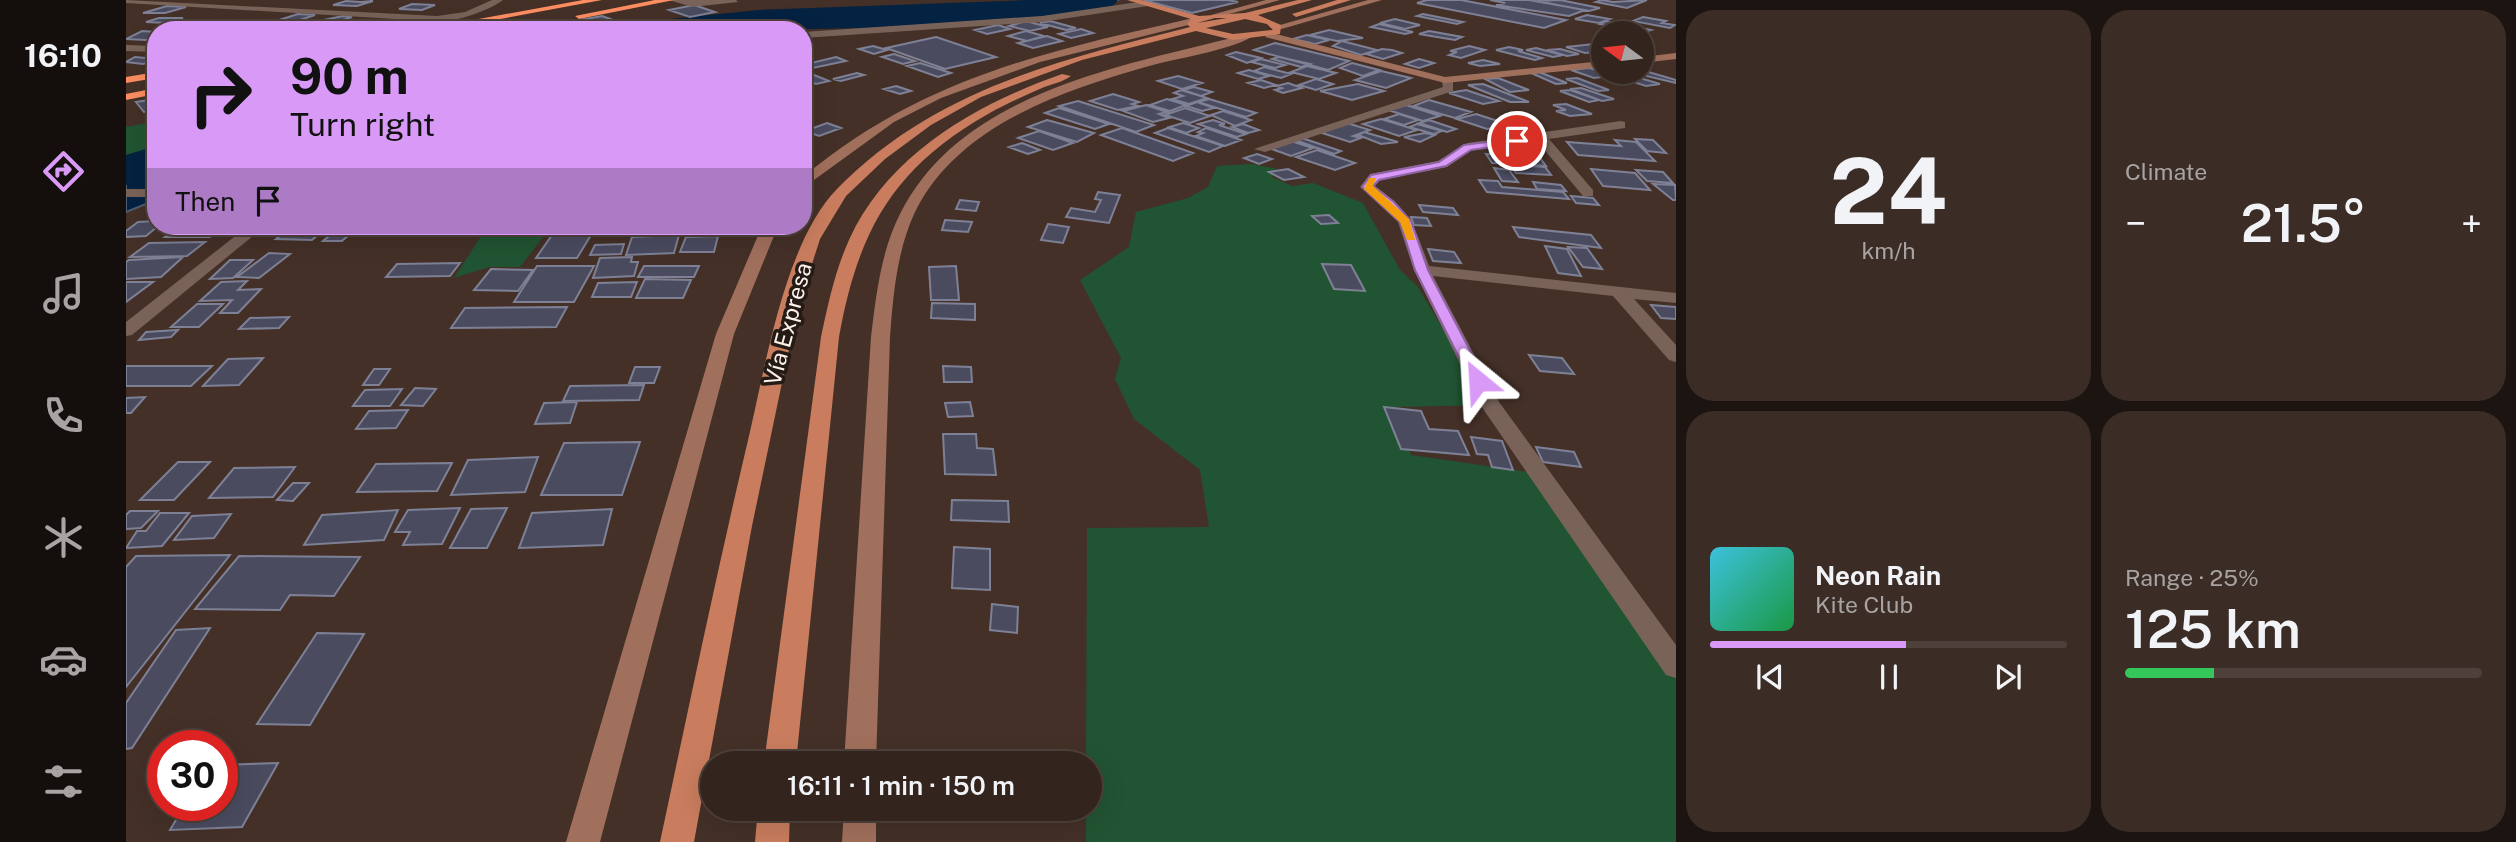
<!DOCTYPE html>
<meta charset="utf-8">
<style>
body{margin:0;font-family:"Public Sans",sans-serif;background:#3b2c26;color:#f1f3f6;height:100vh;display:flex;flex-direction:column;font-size:26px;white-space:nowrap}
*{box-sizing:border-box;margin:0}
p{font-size:23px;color:#a9a4a4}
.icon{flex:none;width:38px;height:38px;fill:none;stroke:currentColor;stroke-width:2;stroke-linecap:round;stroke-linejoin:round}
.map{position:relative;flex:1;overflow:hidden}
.panel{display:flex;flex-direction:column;gap:10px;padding:10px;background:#1c1410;width:840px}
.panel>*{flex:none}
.hud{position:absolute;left:21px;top:21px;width:665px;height:214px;border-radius:28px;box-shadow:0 7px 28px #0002,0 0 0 2px #4e413b;background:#d99af7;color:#111;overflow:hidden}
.needle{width:46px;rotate:285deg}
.buttons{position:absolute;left:1465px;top:21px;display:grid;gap:14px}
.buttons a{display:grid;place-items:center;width:63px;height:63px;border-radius:50%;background:#33241d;box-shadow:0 7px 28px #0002,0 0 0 2px #4e413b;font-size:35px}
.speed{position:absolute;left:21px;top:730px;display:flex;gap:14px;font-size:35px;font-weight:700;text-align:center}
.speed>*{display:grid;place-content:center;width:91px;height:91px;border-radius:50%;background:#33241d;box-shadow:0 7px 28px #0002,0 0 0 2px #4e413b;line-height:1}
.speed .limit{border:10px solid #d22;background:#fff;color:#111}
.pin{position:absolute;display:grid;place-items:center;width:60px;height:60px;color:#fff;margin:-30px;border:4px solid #fff;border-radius:50%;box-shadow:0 2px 7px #0007}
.me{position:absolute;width:77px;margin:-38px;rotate:333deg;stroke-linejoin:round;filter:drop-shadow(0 0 5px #0008)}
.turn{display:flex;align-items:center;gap:24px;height:147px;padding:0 28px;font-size:32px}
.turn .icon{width:91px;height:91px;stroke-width:2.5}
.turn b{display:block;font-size:49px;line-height:60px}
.then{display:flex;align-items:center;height:66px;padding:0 28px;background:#0003;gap:14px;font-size:26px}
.big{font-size:52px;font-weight:600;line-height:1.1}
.panel .widget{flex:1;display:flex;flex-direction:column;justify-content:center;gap:10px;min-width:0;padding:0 24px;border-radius:28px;background:#3b2c26}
.panel .dial{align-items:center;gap:0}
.dial b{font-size:91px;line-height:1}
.song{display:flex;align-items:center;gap:21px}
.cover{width:84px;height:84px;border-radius:10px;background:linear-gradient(135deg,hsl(190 70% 55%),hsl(140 70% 35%))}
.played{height:7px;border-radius:4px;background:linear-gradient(90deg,#d99af7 55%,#4e413b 55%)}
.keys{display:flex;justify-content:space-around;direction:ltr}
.heat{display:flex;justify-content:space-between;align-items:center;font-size:38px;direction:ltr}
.charge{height:10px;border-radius:5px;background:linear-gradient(90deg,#34c759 25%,#4e413b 0)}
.panel .tiles{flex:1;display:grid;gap:10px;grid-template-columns:repeat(2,1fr)}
.trip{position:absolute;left:574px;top:751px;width:402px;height:70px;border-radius:35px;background:#33241d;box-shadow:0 7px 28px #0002,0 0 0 2px #4e413b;font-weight:600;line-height:70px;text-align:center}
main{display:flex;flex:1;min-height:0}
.dock{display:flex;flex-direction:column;width:126px;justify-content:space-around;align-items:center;background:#140e0c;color:#a9a4a4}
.dock .icon{width:49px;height:49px}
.dock .selected{color:#d99af7}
.dock b{font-size:32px;color:#f1f3f6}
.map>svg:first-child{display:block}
.green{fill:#215432}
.water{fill:#042241;stroke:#4f6074;stroke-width:2}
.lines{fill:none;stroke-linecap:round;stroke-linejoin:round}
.river{fill:#042241;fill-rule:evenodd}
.building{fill:#4a4b5f;stroke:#7e8096;stroke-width:2}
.lane{fill:#796359;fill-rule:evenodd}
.street{fill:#796359;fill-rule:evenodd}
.secondary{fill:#a1705c;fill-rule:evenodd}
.primary{fill:#c97d5e;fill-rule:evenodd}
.highway{fill:#fe8e62;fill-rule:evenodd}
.route{fill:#d99af7;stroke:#8d64a1;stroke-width:2}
.slow{fill:#f59e0b}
.labels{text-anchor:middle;stroke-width:7;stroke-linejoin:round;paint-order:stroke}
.street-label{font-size:23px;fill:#fef1ea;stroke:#241b16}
</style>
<main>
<nav class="dock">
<b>16:10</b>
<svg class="icon selected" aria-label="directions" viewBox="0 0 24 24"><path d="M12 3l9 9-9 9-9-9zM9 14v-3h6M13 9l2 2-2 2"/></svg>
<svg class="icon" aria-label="music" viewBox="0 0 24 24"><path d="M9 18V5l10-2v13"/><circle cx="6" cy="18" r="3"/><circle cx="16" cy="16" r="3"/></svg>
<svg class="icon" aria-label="phone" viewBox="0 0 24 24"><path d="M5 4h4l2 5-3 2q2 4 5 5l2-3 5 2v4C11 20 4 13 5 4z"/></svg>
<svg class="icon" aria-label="climate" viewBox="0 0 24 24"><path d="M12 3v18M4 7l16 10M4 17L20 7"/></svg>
<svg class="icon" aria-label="car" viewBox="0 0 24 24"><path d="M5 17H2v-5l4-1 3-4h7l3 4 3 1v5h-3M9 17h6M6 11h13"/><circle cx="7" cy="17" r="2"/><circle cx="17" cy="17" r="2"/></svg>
<svg class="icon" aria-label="filters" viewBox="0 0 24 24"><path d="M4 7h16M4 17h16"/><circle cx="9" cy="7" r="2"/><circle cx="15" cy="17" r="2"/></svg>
</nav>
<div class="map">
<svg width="1550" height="842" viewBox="0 0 1550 842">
<rect width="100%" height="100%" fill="#443027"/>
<!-- green -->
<path class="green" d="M30 121V160L0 171V127Z
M1126 164 1151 169 1146 177 1166 186 1187 183 1237 203 1274 270 1292 287 1362 405 1271 407 1285 455 1415 474 1550 652V842H960V809L964 808V763H960L961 528 1083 527 1074 470 1008 419 989 379 995 358 954 280 1003 247 1010 212 1062 198 1082 187 1091 166Z
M357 233 418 236 394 267H363L328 278Z"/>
<!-- water -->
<path class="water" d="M977 0H993C927 16 855 19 787 23 697 27 607 30 517 30 669 7 825 26 977 0Z
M30 160V200L0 212V171Z"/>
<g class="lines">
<!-- river -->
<path class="river" d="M903 0H992L987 6 977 9C820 31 659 30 501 30L505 23 632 10Z
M30 146V176L0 185V155Z"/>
</g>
<!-- building -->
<path class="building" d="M1017 0H1102L1112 2 1066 13Z
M1301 0H1335L1440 20 1418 28 1291 3Z
M1364 0H1403L1459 10 1443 16 1370 5 1379 3Z
M1434 0 1474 8 1463 11 1411 1Z
M1476 0 1487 2 1521 0 1501 8 1470 2Z
M220 1 234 2 247 1 231 6 207 5Z
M286 4 309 5 296 10 273 9Z
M568 5 589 12 564 17 543 10Z
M41 6 60 7 39 13H17Z
M172 14 189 15 168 22 150 21Z
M1297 14 1337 22 1331 24 1291 16Z
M1461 15 1484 19 1473 23 1449 19Z
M217 16 226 17 211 22 183 23Z
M476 16 487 20 464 25 454 20Z
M1517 17 1540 21 1536 23 1549 25 1544 28 1507 21Z
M33 18H57L41 23 20 22Z
M1269 19 1294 25 1279 29 1254 23Z
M900 21 922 27 904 31 883 26Z
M924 21 950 28 940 30 914 23Z
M1480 21 1525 30 1519 32 1474 24Z
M1253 24 1287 32 1279 34 1245 27Z
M872 25 884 29 861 34 849 30Z
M67 26 94 27 54 30Z
M955 29 967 33 945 38 933 34Z
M1203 30 1237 38 1211 41 1184 35Z
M16 31 30 32V37L20 40 0 39Z
M900 31 918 36 901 41 882 36Z
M1303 31 1336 37 1329 40 1293 34Z
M1181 35 1203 40 1189 44 1167 39Z
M921 36 936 41 907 48 892 43Z
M810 37 870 57 819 69 760 48Z
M1216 41 1251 50 1235 55 1207 46Z
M1149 43 1223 61 1202 70 1128 50Z
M1468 44 1477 47V51L1459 53 1440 47Z
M747 46 761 50 748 54 733 49Z
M1343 46 1359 50 1335 58 1323 55 1331 52 1324 51Z
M1383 47 1397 50 1392 51 1416 58 1409 60 1370 50Z
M1410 48 1437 55 1427 57 1400 50Z
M1256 49 1266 50 1276 53 1257 59 1240 54Z
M1434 49 1453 54 1441 56 1421 50Z
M1110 52 1135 58 1121 63 1101 55Z
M768 54 789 61 777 64 756 57Z
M9 57 30 59V60L17 64 0 62Z
M710 57 720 61 677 70V65Z
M1153 57 1184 64 1175 67 1146 59Z
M1135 59 1159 65 1149 68 1125 62Z
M1293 59 1308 63 1293 68 1279 64Z
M1357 60 1374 64 1354 66 1342 63Z
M794 63 825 73 812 77 781 66Z
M1226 63 1253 70 1237 76 1214 68Z
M1181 66 1210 73 1193 79 1165 72Z
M1138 67 1165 74 1155 78 1128 71Z
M1463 68 1481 73 1478 74 1484 76 1468 78 1445 70Z
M1123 70 1143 76 1132 79 1112 73Z
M1255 71 1285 78 1260 88 1229 80Z
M1519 71 1550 80V83L1508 73Z
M1403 72H1413L1441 83 1430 84Z
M731 73 738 75 715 81 707 79Z
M688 75 703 81 690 84 677 79Z
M1504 75 1534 84 1520 86 1489 76Z
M1052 76 1076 83 1056 89 1032 81Z
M1372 78 1403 90 1384 92 1359 79Z
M1451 78 1483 90 1472 91 1440 79Z
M1190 79 1207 84 1190 90 1173 85Z
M1135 80 1150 85 1138 88 1122 83Z
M1162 83 1176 88 1157 93 1149 90 1156 88 1151 86Z
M1232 84 1258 91 1226 100 1194 91Z
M1357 84 1403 102H1384L1342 85Z
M770 86 785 91 774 94 758 89Z
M1068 87 1086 92 1075 96 1057 90Z
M1455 88 1488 99 1476 101 1444 89Z
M1055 90 1081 98 1063 104 1046 99 1057 96 1048 93Z
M1340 90 1373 101 1357 104 1323 93Z
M1444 90 1473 100 1463 102 1434 91Z
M987 94 1013 102 1006 104 1012 106 992 110 964 101Z
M30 99V110L18 112 10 102Z
M1041 99 1044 100 1060 105 1044 111 1024 105Z
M1083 99 1130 113 1120 117 1072 102Z
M1303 100 1345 112 1329 118 1287 106Z
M952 101 1028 125 1010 132 933 106Z
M1071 102 1088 108 1076 111 1060 106Z
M1440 104 1466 114 1444 116 1430 111 1440 110 1427 105Z
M1020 105 1041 112 1033 114 1043 118 1027 122 997 111Z
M1280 105 1314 116 1297 121 1262 110Z
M933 108 983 124 969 129 919 113Z
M1059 108 1084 116 1064 123 1039 115Z
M1097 111 1125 120 1109 126 1085 115Z
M1273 114 1292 120 1278 125 1258 119Z
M1350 114 1384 125 1361 129 1331 119Z
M1255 119 1291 130 1273 136 1237 124Z
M921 120 968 133 951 142 902 127Z
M1087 120 1099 124 1093 125 1120 134 1111 137 1072 124Z
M1303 120 1330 129 1321 132 1293 123Z
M701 123 715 128 693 136 679 131Z
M1057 123 1073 128 1060 133 1043 127Z
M1221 123 1244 130 1227 136 1235 138 1224 142 1193 132Z
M1117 124 1133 130 1122 133 1106 127Z
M1291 124 1316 131 1308 134 1283 127Z
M996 128 1067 153 1047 161 975 135Z
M1042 128 1097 146 1083 152 1029 133Z
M1080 128 1115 140 1099 146 1070 136 1077 133 1072 132Z
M913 131 947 143 927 150 892 138Z
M1238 132 1272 142 1255 144 1232 135Z
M1299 133 1309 135 1294 142 1278 137Z
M1173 137 1215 151 1208 154 1166 139Z
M1509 139 1527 140 1540 153 1521 151Z
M1489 140 1510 142 1529 161 1452 155 1441 142 1495 146Z
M1165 141 1187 148 1165 156 1143 148Z
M896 143 914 150 902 154 883 147Z
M1191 150 1229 163 1209 170 1170 157Z
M1131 154 1146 159 1133 164 1118 158Z
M1360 154 1387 156 1393 164 1366 163Z
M1391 156 1414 158 1420 166 1397 164Z
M1384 165 1419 167 1425 175 1390 173Z
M1368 168 1383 170 1392 182 1376 181Z
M1162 169 1178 177 1158 180 1143 172Z
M1465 169 1509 173 1524 190 1477 186Z
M1510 170 1537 172 1547 183 1521 181Z
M1353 180 1372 181 1376 187 1437 192 1443 199 1361 192Z
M1407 182 1435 185 1440 191 1411 189Z
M1527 184 1549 185 1550 200H1547Z
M972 192 994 195 983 223 940 217 945 208 969 212 975 200 969 199Z
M1445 196 1467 198 1473 205 1450 203Z
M834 200 853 202 850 211 830 209Z
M1293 205 1327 208 1332 215 1297 212Z
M1203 215 1212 223 1195 224 1186 216Z
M1285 217 1301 218 1305 226 1288 225Z
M819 220 846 222 842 232 816 230Z
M30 221 32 226 20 236 0 237V231L12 222Z
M922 224 943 227 937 243 915 240Z
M215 226H233L216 241H197Z
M365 226H389L386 231 361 232Z
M396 226H422L420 231 394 233Z
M444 226H472L469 231 441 232Z
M475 226H492L488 235H471Z
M516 226H576L572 233 513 232Z
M579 226H607L603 233 575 232Z
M54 227H97L84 237H39Z
M1387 227 1465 235 1475 248 1393 237Z
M163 229H199L186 240 150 239Z
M426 235H465L451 258H410Z
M553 235 548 253 500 255 506 237Z
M592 236 588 252H554L560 237Z
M79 242 61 256 4 257 23 243Z
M498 244 495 254 464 255 469 245Z
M1419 246 1441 249 1455 276 1432 273Z
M1442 247 1461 248 1476 269 1457 267Z
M1302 249 1328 252 1335 263 1307 261Z
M143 253 164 254 133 278 111 277Z
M57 257 35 277 0 279V262L3 260Z
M506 257 505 262H512L508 276 467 278 474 258Z
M104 260H127L107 278 84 279Z
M334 263 324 276 260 277 271 264Z
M1196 264 1225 265 1239 291 1208 289Z
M411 266H468L448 302H388Z
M518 266H573L568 277H512Z
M830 266 833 300H805L803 267Z
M365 269 407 270 392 291 348 290Z
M519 279 565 280 557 298H510Z
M121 281 112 290 135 289 112 313H94L106 300 74 301 95 282Z
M0 282H27L0 302Z
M511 282 505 297H466L472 283Z
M806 303 849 304V320L805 318Z
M71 304H97L73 327H45Z
M1525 305 1550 307V319L1535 318Z
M441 307 430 327 325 328 339 308Z
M163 317 153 328 113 329 124 318Z
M52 330 45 337 13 340 20 332Z
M1403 355 1436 358 1448 374 1414 371Z
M137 358 113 385 77 386 102 359Z
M0 366H86L65 386H0Z
M817 366 845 367 846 382H818Z
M509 367H534L528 383H503Z
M248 369H264L253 385H237Z
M518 385 513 400 437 401 444 386Z
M289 388 310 389 297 406 275 405Z
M276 389 264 406H227L239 390Z
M19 397 5 413H0V398Z
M451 402 444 423 409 424 418 403Z
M844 402 847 416 822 417 819 403Z
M1258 407 1295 411 1303 429 1332 431 1343 455 1275 449Z
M282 410 270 428 230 429 243 411Z
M817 434H850L851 448 867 449 870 475 819 474Z
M1345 437 1376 441 1387 470 1366 467 1362 455 1351 454Z
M514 442 496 495H415L438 443Z
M1410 447 1448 452 1455 467 1417 462Z
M412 457 399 492 325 495 342 460Z
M52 462H84L48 500H14Z
M326 463 311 491 231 492 250 464Z
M169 467 147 497 83 498 108 468Z
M167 483H183L167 501 151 500Z
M826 500 882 501 883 522 825 520Z
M334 508 316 544 277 545 284 532H269L282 510Z
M381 508 361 548H324L345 509Z
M486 509 477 545 393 548 406 513Z
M272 510 258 540 178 545 196 515Z
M4 511H32L15 528 0 529V515Z
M34 513H63L36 546 0 548 11 531H20Z
M105 514 88 538 48 540 66 516Z
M828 547 864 549V590L826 588Z
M104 555 0 687V567L10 556Z
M113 556 234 557 208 596 164 595 154 610 69 609Z
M866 604 892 607 891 633 864 630Z
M84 628 6 748 0 749V703L50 630Z
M191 633 238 634 184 725 131 724Z
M152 763 116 827 44 830 59 805H96V765Z"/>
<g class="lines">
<!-- lane -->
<path class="lane" d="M543 0H610L612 2 566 7Z"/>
<!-- street -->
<path class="street" d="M0 0 311 16 339 12 366 0H377C345 23 278 30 238 30L286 20 0 3Z
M1019 1 1022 6 916 22 677 38V32L916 16Z
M0 45 30 46V52L0 51Z
M1315 78 1327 81V91L1139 152 1128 149 1317 87Z
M1495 121 1499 122V128L1423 139 1467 190V196H1457L1411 141 1346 150 1321 167 1254 180 1249 186C1285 212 1288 225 1303 266L1550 293V303L1508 299 1550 345V362L1543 360 1487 296 1307 276 1373 402 1550 645V678L1540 675 1353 403 1288 270 1272 222 1234 187 1244 174 1312 161 1342 143Z
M0 189H30V197H0Z
M122 226H139L6 335 0 336V322Z"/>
<!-- secondary -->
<path class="secondary" d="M1140 0H1154L1089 18 1085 15Z
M1242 0H1256L1152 30 1147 27Z
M1067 18 1070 23 914 62 815 98 768 122 677 188V177C798 77 919 52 1067 18Z
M1142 32 1319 77 1477 61V67L1319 83 1139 37Z
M1117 35 1125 37C1105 50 1048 59 1023 66 936 91 832 125 789 212 771 250 767 296 764 337L750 763H718L745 337C750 296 755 251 774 214 835 91 998 66 1117 35Z
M1550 53V59L1516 63V57Z
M636 226H652L608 334 474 842H440L590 334Z
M718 808H750V842H716Z"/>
<!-- primary -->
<path class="primary" d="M1001 0H1015L1073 16 1119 13 1172 0H1186L1132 15 1155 25 1154 34 1107 40 1070 31 956 60 855 97 805 125 759 159 720 196 694 239 671 311 626 526 568 842H534C563 706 591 571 623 436 640 364 659 242 711 189 809 89 934 60 1064 27L1061 24 1065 19ZM1089 18H1101L1071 23ZM1119 19 1141 24 1147 30 1107 34 1080 28Z
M1211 0H1225L1170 17 1166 14Z
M936 74 945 76C937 82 926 84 916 88 898 96 880 104 862 114 767 168 732 231 713 337L670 763H638L695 337C702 304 709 271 723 240 762 154 851 104 936 74Z
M632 808H664L663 842H629Z"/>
<!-- highway -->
<path class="highway" d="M457 0H476L315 30H292Z
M529 0H548L453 19 449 16Z
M30 72V78L0 83V77Z
M30 88V94L0 100V94Z"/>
</g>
<!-- route -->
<path class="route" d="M1391 138 1394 143 1345 150 1320 166 1253 180 1247 186 1268 202 1285 221 1302 270 1360 381 1352 385 1345 381 1289 270 1274 222 1236 187 1245 175 1313 162 1338 145Z"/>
<!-- slow -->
<path class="slow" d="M1243 178H1250L1247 186 1283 219 1289 240H1281L1274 222 1238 189Z"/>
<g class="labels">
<!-- street labels -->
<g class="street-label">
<text transform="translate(662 324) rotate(-75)" y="8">Vía Expresa</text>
</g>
</g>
</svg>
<div class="buttons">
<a><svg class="needle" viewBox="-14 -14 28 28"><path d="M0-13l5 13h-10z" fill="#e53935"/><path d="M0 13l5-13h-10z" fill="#a9a4a4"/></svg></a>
</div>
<div class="speed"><div class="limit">30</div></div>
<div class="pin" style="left:1391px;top:141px;background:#d93025"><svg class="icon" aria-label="arrive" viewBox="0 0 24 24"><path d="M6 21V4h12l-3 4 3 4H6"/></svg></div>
<svg class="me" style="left:1352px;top:381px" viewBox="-20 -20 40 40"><path d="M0-17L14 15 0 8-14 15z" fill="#d99af7" stroke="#fff" stroke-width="4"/></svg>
<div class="trip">16:11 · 1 min · 150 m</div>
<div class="hud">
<div class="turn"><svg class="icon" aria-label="right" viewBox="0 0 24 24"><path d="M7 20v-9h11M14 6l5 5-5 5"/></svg><div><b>90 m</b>Turn right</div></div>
<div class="then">Then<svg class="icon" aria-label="arrive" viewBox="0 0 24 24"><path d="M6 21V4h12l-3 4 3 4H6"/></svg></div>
</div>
</div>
<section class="panel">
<div class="tiles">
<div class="widget dial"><b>24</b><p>km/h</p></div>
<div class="widget"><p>Climate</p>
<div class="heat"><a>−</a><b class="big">21.5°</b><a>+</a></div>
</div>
<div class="widget">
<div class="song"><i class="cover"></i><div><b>Neon Rain</b><p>Kite Club</p></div></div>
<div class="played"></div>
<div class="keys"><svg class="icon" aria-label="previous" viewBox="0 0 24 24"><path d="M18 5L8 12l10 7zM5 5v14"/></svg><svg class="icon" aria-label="pause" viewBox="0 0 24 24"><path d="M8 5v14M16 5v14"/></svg><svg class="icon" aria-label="next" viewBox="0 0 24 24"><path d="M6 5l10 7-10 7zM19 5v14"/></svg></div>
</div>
<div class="widget"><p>Range · 25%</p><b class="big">125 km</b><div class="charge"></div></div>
</div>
</section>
</main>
